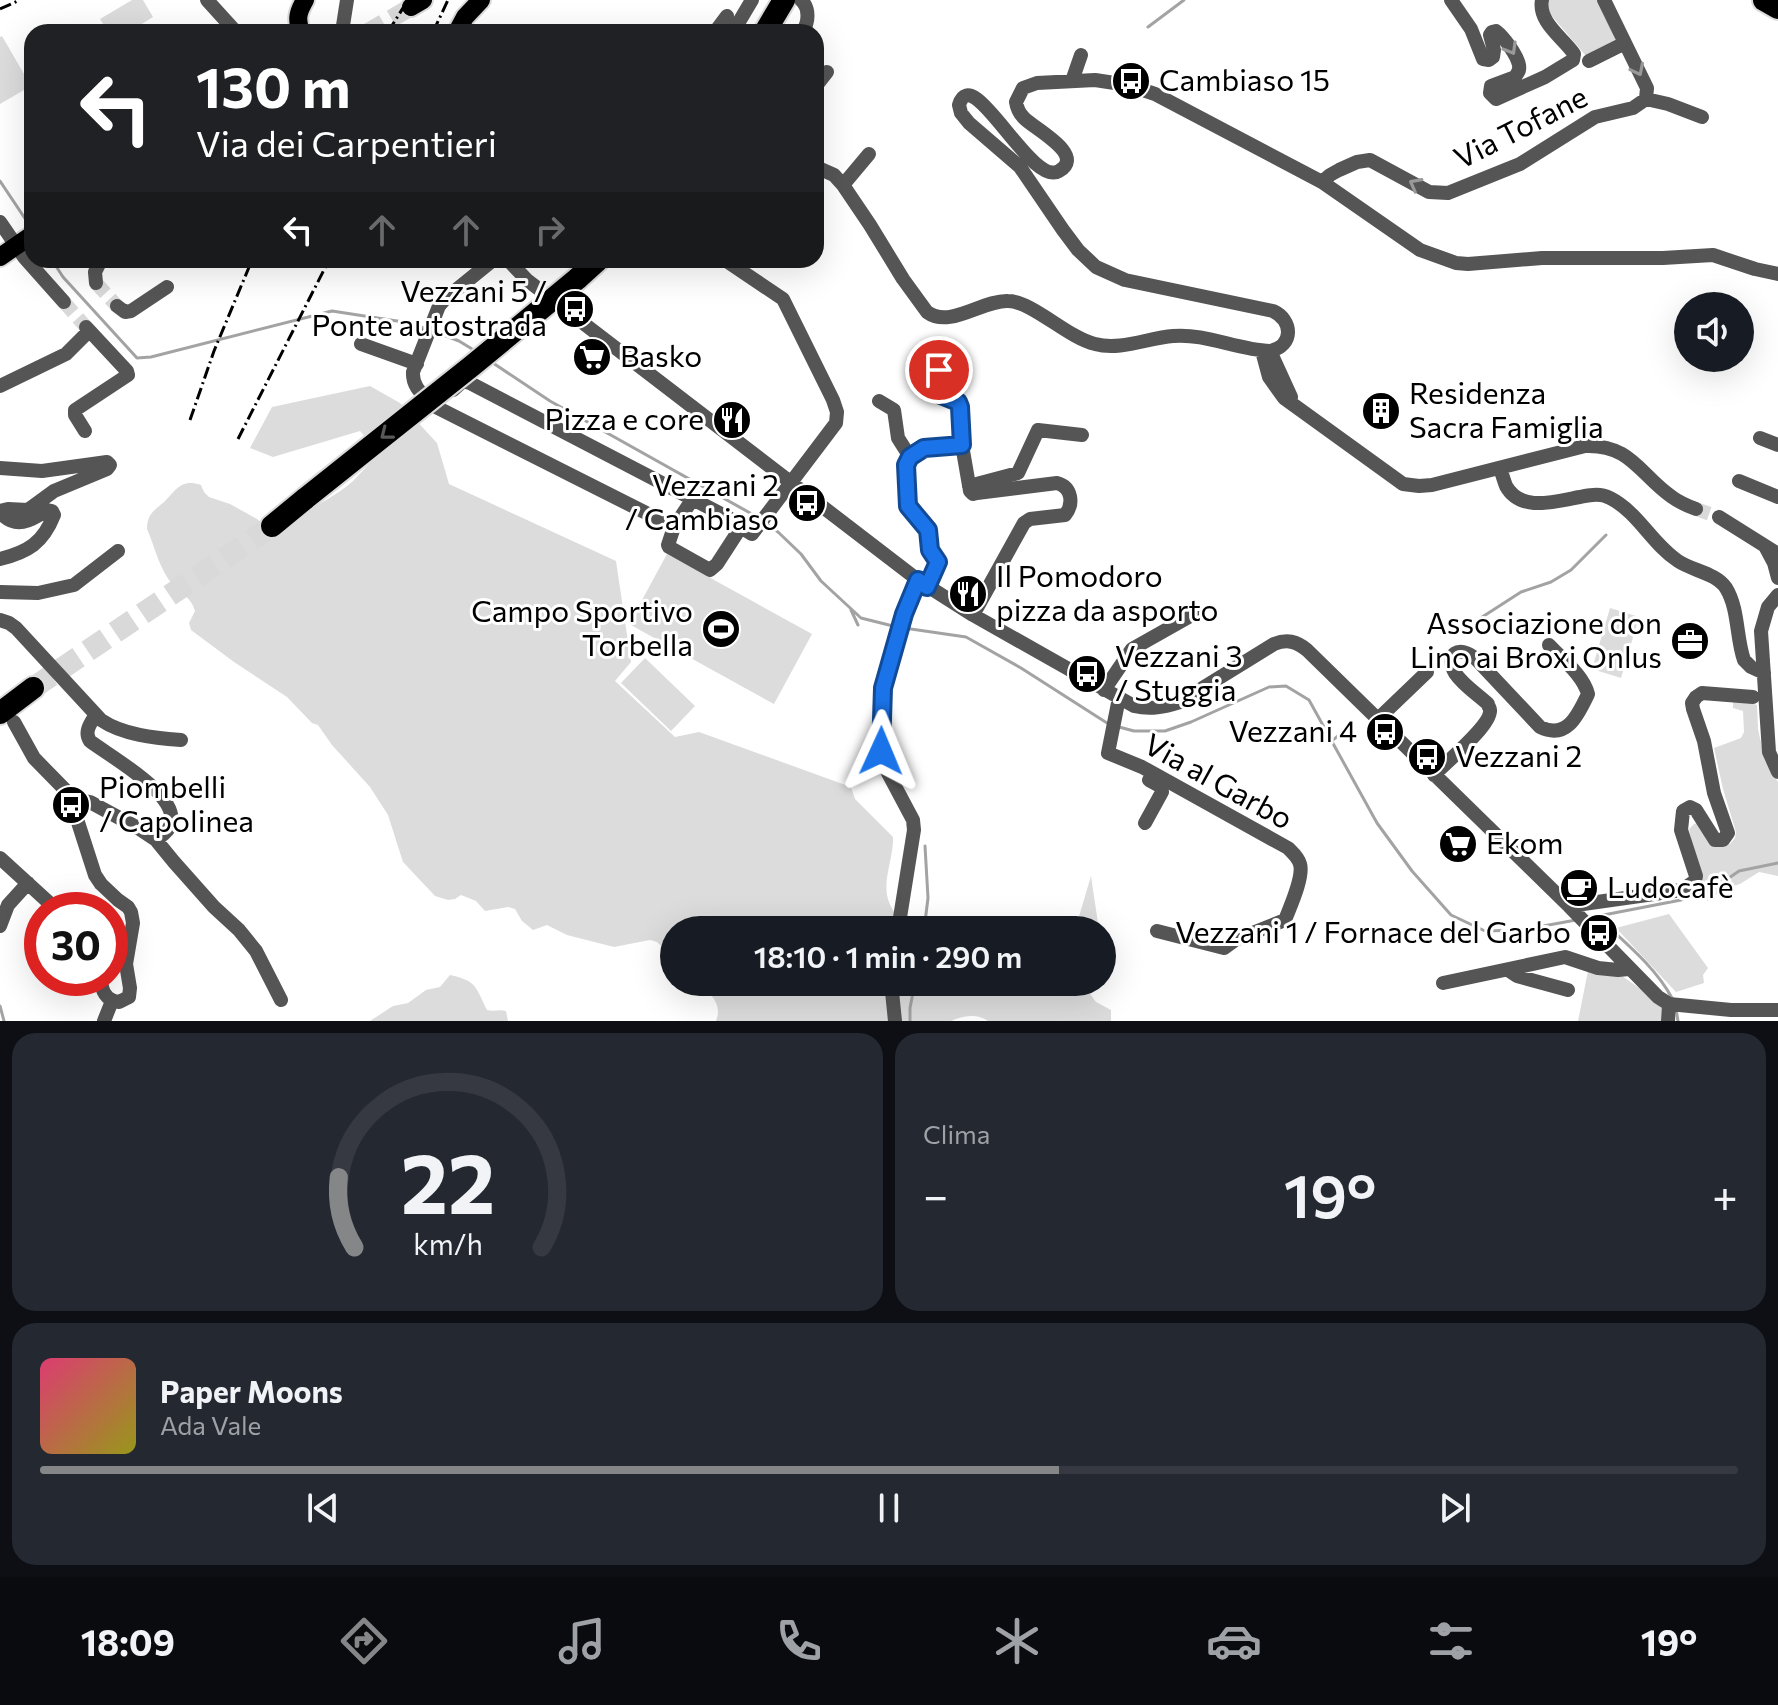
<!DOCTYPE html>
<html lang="it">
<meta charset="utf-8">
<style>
body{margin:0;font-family:Commissioner,sans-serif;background:#242831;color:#f1f3f6;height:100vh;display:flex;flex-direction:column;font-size:30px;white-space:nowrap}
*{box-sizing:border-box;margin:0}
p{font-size:26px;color:#9ea1a6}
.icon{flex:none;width:44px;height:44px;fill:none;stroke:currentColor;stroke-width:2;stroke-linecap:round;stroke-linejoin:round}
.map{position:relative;height:1021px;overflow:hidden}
.drawer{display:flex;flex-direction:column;gap:12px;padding:12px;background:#0d0f14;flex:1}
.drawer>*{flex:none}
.hud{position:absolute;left:24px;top:24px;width:800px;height:244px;border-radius:24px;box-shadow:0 8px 32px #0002;background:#202124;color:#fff;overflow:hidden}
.fabs{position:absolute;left:1674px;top:292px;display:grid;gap:16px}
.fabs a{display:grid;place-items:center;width:80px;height:80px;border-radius:50%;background:#171b24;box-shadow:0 8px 32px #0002;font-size:40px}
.speed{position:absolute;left:24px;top:892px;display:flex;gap:16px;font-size:40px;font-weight:700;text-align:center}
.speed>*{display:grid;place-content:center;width:104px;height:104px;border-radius:50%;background:#171b24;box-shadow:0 8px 32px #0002;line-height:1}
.speed .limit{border:12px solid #d22;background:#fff;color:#111}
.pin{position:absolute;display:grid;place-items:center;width:68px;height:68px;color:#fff;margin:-34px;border:4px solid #fff;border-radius:50%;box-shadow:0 2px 8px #0007}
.me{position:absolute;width:88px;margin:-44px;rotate:1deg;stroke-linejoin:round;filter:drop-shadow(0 0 6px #0008)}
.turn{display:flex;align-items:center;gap:28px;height:168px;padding:0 40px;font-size:36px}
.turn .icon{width:104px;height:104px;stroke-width:2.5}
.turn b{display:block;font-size:56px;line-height:68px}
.lanes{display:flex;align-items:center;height:76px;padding:0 40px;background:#0003;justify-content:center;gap:40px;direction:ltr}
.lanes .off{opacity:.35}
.big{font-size:60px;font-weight:600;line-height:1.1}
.drawer .widget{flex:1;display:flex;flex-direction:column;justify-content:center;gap:12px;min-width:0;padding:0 28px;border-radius:24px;background:#242831}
.drawer .dial{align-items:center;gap:0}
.dial svg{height:208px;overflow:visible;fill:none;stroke:#363941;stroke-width:7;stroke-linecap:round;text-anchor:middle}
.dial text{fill:#f1f3f6;stroke:none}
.song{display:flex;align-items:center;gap:24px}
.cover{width:96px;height:96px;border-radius:12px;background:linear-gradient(135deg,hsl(340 70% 55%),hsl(60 70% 35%))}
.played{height:8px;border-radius:4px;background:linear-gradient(90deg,#858687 60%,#363941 60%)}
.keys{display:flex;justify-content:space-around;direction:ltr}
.heat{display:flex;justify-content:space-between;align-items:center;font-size:44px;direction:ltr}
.drawer .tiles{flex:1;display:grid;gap:12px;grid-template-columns:1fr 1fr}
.widget:last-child{grid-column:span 2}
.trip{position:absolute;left:660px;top:916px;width:456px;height:80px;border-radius:40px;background:#171b24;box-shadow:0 8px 32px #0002;font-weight:600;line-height:80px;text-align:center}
.tab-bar{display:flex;height:128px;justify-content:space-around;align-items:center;background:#090b0e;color:#9ea1a6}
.tab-bar .icon{width:56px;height:56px}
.tab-bar .selected{color:#858687}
.tab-bar b{font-size:36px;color:#f1f3f6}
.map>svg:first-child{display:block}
.green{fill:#dcdcdc}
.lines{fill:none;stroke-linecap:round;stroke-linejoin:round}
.stream{stroke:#a3a3a3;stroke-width:3}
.minor-tunnel{stroke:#d9d9d9;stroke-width:14;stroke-dasharray:14 7;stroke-linecap:butt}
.major-tunnel{stroke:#d9d9d9;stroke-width:18;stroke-dasharray:18 9;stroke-linecap:butt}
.highway-tunnel{stroke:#d9d9d9;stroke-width:22;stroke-dasharray:22 11;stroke-linecap:butt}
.major-casing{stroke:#dbdbdb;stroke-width:22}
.highway-casing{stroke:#dbdbdb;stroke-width:26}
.minor{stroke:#555;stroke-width:14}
.major{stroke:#000;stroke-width:18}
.highway{stroke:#000;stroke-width:22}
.rail{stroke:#000;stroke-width:3;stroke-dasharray:12 4 2 4;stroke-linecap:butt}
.highway-bridge-casing{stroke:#dbdbdb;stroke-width:26;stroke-linecap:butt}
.highway-bridge{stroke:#000;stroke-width:22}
.oneway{stroke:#999}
.oneway2{stroke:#595959}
.route-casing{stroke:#114b97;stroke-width:20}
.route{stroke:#1a73e8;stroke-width:14}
.labels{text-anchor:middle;stroke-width:6;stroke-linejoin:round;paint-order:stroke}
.poi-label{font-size:30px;fill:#000;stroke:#fff;text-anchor:start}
.street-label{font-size:30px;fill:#000;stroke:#fff}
</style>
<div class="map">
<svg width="1778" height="1021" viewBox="0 0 1778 1021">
<rect width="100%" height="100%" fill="#fff"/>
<!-- green -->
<path class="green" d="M132 0H143L153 17 129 32H108L100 19Z
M1549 0H1598L1607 14 1616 41 1586 56 1551 15 1548 8Z
M2 36 31 86 0 104V37Z
M370 386 400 403 437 443 449 484 616 561 631 662 615 681 675 737 699 732 851 787 855 799 893 837C894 858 881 882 889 902 892 910 898 918 904 925 918 926 935 931 949 928 983 921 988 907 1022 930H674V959L657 942 650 940 614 947 567 935 547 925 533 930 522 921 515 909 508 907 485 911 476 901 461 895 455 899 448 900 435 896 403 862 388 815 370 787 332 745 318 725 312 723 287 697 234 662 191 630 189 623 195 611C191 595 175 591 167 577 158 563 154 545 147 529 147 515 153 511 163 503 176 491 180 478 201 485L204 492 209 497 230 504 257 519 274 533C290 527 301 515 316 506 329 498 342 491 353 481 362 472 370 462 380 454L360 431 273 457 250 448 272 407Z
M667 554 812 634 774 704 629 624Z
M1610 608 1639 617 1621 678 1592 669Z
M645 658 695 706 671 731 621 683Z
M1733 702 1750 703 1757 705 1758 729 1765 761 1778 782V876L1759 872 1740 884 1726 888 1707 901 1700 884 1689 829 1694 824 1700 822 1716 846 1730 844 1735 838 1736 832 1723 789 1714 748 1741 738 1744 732 1743 711 1733 708Z
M1091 876 1099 930H1075Z
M1669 914 1708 968 1703 975 1704 983 1676 992 1616 928Z
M1588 971 1622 976 1662 1004 1661 1021H1578Z
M450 975C477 981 475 986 487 1010 494 1012 499 1009 506 1011L508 1021H370L393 1006 408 1003 426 990 440 987Z
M698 982H1091L1088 991 1096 1002 1111 1010V1021H988C977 1013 962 1016 951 1021H716C723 1004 710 993 698 982Z"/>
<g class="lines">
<!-- stream -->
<path class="stream" d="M1148 27 1184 0
M0 181 32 229
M52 260 63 277 137 358 151 357 332 311 410 323 426 329
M433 331 459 341 477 352
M490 361 550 401 759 518
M765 523 778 532 801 554 821 581 861 618 897 627
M851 610 858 625
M1476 621 1521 592 1551 582 1571 570 1606 535
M904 628 966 637 1021 668 1107 723
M1119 727 1134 731H1165L1191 722 1269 687 1286 686 1309 700 1377 823 1412 871 1451 915 1485 931 1521 930 1576 920
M1332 741 1341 733
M1597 916C1623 941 1655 966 1672 998
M1588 918 1681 900 1713 889 1739 871 1778 863
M924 930 928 898 925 846
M0 1006 4 1021
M1676 1009 1678 1021
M910 1021V1008L915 982"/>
<!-- minor-tunnel -->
<path class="minor-tunnel" d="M96 283 117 306
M64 302 86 327
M1696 509 1719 517"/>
<!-- major-tunnel -->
<path class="major-tunnel" d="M368 32 411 7"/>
<!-- highway-tunnel -->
<path class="highway-tunnel" d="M33 688 272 526"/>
<defs>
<path id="major" d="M411 7 423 0
M301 32C296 19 298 12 305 0
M457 32 465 17 481 0
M0 257 32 235"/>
<path id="highway" d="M1764 0 1778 8
M765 32 784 0
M577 279 598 260
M272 526 306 498
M0 713 33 688"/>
</defs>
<!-- major casing -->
<use href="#major" class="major-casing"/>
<!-- highway casing -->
<use href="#highway" class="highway-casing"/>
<!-- minor -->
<path class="minor" d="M207 0 236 32
M801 0C810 8 809 23 802 32
M1451 0 1471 29 1483 59 1489 60 1493 57 1494 50 1490 35 1492 32 1496 31C1504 37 1517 55 1519 65 1520 71 1518 72 1515 77L1491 86 1490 93 1496 99 1545 77 1573 60 1574 54 1571 50C1559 35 1538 20 1542 0
M342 32 347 0
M715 32 727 16
M733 32 752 0
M1589 61 1625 43
M1072 81 1081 55
M816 86 827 72
M1646 99 1668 104 1702 117
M816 167 834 175 843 185 870 225 903 279 927 312C950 329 982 300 1008 301 1032 301 1068 338 1095 344 1120 351 1148 338 1173 336 1206 333 1237 350 1270 351 1294 346 1293 320 1273 311L1125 280 1096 267 1078 250 1063 230 1020 167 969 123 961 113 959 105C972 60 1031 188 1059 171 1087 155 1033 128 1024 118 1019 113 1017 109 1016 102L1023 88 1037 83 1095 80 1128 85 1155 94 1322 182 1420 250 1456 263 1468 264 1542 258H1663L1713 255 1755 269 1778 274
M1322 182 1330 175 1339 170 1357 162 1370 160 1429 192 1448 193 1520 164 1595 117 1633 108 1646 99 1647 88 1604 0
M843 185 869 154
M0 222 24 257 64 302
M493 260 445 299 439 306 413 372C412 388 424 395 434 406L674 527 668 545 669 547 710 570 717 564 741 527 752 534 836 423 837 412 833 400 783 299 725 260
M508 260 527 280 918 580 973 615 1134 706C1151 710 1164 707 1180 702L1274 644C1287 639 1296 641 1307 650L1569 906 1658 997 1669 1004 1731 1010H1778
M96 283 95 272 101 260
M117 306 125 312 131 311 167 287
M361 344 417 364
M1262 351 1269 377 1284 398 1403 484 1419 486 1432 485 1585 446C1631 444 1640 475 1672 497 1680 503 1688 506 1696 509
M1270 351 1291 397
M939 370 941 395C949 397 957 399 960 407L962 445 970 491 973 494 977 493 1057 483C1072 487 1074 504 1065 515L1030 519 1024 523 973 615
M0 386 66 354 89 331
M453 390 463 381 470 383 729 518 741 527
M879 401 894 410 898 438 910 457
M85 431 75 415V410L128 375 127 371 86 327
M1760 438 1778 445
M0 468 42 471 107 462 110 465 107 469 54 491 28 510 8 509 0 511
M1500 468C1502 474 1504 481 1506 486 1521 513 1556 501 1580 497 1591 495 1600 493 1610 498 1638 512 1652 544 1678 561 1693 571 1716 573 1726 588 1739 609 1736 638 1744 660L1751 667 1764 673
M1739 481 1778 497
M969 486 1018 473 1038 430 1082 435
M0 512C15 530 31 521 47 510L52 511 54 515C43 543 28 552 0 559
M1719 517 1778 554
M674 527 692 500
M1766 548 1774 563 1778 578
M927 587 938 562 930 550 928 530 912 513 908 506 906 465 910 457 924 448 962 445
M0 592 38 593 74 585 118 551
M1778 595 1768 607 1761 631 1769 752 1778 772
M0 620 9 623 16 628 101 720C123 735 155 738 181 740
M1104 690 1132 649 1194 614
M1119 698 1108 753 1142 767 1288 848C1293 853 1298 857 1300 864 1304 877 1290 907 1285 920L1235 940 1224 948 1157 931
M95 716C90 724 84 732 90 741 109 756 183 796 170 826 168 832 161 836 156 840
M1378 719 1427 672
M14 722 34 758 78 803
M1434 775C1445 763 1492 725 1490 710 1490 708 1488 706 1488 704 1477 694 1463 685 1455 673 1444 654 1459 644 1476 659L1540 727C1567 740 1578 715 1588 694 1583 675 1562 659 1549 645
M78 803 85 801 90 802 138 828 156 840 174 862 214 907 239 930 256 951 281 1000
M78 803 75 807V813L95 875 101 884 118 900 128 907 131 912 133 923 126 964 130 988 129 997 119 1002C106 1001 101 990 101 978
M1145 823 1162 792 1160 786 1149 780
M0 858 57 910
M1569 906 1682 890 1695 881 1696 876 1681 830 1683 811 1690 807 1696 810 1715 840H1723L1728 833 1714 793 1704 741 1693 709 1692 703 1696 697 1702 693 1753 697
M0 926 8 905 28 883
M898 930 914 830 913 820 888 773 881 751V735L883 688 904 614 918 580
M1508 970 1517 976 1568 990
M891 982 895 1021
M1443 983 1565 957 1598 968 1618 970 1629 969
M104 1021 112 1001
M1668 1021 1669 1004"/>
<!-- major -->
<use href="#major" class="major"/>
<!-- highway -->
<use href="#highway" class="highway"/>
<!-- rail -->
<path class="rail" d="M0 9 20 0
M388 32 408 0
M433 32 448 0
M190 420 214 351 252 260
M238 439 329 260"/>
<defs>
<path id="highway-bridge" d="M306 498 473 365 577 279"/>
</defs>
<!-- highway-bridge casing -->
<use href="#highway-bridge" class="highway-bridge-casing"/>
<!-- highway-bridge -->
<use href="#highway-bridge" class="highway-bridge"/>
</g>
<!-- one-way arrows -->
<defs><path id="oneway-chevron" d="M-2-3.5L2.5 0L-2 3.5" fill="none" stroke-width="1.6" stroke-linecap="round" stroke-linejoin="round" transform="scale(2)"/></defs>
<g class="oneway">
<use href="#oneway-chevron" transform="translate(1511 49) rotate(60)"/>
<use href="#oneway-chevron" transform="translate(1638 70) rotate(63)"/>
<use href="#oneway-chevron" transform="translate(1415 184) rotate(-152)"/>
</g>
<use class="oneway2" href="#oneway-chevron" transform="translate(386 434) rotate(142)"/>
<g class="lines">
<defs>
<path id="route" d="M881 751 883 688 904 614 918 580 927 587 938 562 930 550 928 530 908 506 906 465 910 457 924 448 962 445 960 407 958 402 941 395 939 370"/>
</defs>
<!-- route casing -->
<use href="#route" class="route-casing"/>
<!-- route -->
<use href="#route" class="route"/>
</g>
<!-- icons -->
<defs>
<symbol id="bus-disc" viewBox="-11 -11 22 22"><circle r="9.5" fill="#000" stroke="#fff"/><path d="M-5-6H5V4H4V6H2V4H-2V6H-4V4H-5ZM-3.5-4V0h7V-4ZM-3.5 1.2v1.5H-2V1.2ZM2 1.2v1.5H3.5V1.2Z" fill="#fff"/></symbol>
<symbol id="supermarket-disc" viewBox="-11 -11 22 22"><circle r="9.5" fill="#000" stroke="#fff"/><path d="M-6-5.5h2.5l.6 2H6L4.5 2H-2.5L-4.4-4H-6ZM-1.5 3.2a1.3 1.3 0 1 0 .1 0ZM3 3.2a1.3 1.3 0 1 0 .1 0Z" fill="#fff"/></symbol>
<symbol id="building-disc" viewBox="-11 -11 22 22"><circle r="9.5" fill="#000" stroke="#fff"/><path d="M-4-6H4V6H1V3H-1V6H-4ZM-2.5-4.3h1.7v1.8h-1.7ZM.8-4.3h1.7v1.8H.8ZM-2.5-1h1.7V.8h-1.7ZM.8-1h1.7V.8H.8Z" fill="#fff"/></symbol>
<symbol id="restaurant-disc" viewBox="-11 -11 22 22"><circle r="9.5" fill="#000" stroke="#fff"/><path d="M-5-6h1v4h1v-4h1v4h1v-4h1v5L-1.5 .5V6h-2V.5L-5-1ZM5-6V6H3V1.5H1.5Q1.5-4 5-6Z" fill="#fff"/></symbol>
<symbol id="stadium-disc" viewBox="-11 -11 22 22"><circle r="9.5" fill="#000" stroke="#fff"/><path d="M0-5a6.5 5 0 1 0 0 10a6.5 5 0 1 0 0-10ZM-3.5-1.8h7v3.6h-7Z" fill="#fff"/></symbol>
<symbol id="office-disc" viewBox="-11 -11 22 22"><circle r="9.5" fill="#000" stroke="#fff"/><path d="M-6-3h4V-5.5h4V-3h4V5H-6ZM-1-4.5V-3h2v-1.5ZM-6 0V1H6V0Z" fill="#fff"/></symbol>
<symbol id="cafe-disc" viewBox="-11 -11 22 22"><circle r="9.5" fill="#000" stroke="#fff"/><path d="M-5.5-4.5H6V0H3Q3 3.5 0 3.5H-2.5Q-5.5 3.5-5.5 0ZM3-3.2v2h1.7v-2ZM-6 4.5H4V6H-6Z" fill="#fff"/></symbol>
</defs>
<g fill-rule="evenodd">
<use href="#bus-disc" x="1109" y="59" width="44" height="44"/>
<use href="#bus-disc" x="553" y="287" width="44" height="44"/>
<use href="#supermarket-disc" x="570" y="335" width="44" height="44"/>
<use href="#building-disc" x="1359" y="389" width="44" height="44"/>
<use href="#restaurant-disc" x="710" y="398" width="44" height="44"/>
<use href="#bus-disc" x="785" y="481" width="44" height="44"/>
<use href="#restaurant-disc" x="946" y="572" width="44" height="44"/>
<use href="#stadium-disc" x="699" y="607" width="44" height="44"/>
<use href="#office-disc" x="1668" y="619" width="44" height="44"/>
<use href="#bus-disc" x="1065" y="652" width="44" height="44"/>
<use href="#bus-disc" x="1363" y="710" width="44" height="44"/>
<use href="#bus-disc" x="1405" y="735" width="44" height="44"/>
<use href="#bus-disc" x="49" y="783" width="44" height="44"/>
<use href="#supermarket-disc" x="1436" y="822" width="44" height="44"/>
<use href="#cafe-disc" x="1557" y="866" width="44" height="44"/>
<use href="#bus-disc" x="1577" y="911" width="44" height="44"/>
</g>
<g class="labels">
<!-- poi labels -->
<g class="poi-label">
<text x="1159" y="91">Cambiaso 15</text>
<text x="547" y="302" text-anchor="end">Vezzani 5 /<tspan x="547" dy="34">Ponte autostrada</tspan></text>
<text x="620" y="367">Basko</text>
<text x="1409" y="404">Residenza<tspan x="1409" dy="34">Sacra Famiglia</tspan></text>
<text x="704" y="430" text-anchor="end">Pizza e core</text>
<text x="779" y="496" text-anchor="end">Vezzani 2<tspan x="779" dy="34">/ Cambiaso</tspan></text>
<text x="996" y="587">Il Pomodoro<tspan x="996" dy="34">pizza da asporto</tspan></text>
<text x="693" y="622" text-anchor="end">Campo Sportivo<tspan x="693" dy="34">Torbella</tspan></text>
<text x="1662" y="634" text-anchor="end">Associazione don<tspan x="1662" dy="34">Lino ai Broxi Onlus</tspan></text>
<text x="1115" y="667">Vezzani 3<tspan x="1115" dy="34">/ Stuggia</tspan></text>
<text x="1357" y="742" text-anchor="end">Vezzani 4</text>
<text x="1455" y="767">Vezzani 2</text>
<text x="99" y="798">Piombelli<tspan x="99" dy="34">/ Capolinea</tspan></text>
<text x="1486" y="854">Ekom</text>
<text x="1607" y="898">Ludocafè</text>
<text x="1571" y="943" text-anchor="end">Vezzani 1 / Fornace del Garbo</text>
</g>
<!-- street labels -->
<g class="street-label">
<text transform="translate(1521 128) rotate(-27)" y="10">Via Tofane</text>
<text transform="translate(1218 782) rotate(29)" y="10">Via al Garbo</text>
</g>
</g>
</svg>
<div class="fabs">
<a><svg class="icon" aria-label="sound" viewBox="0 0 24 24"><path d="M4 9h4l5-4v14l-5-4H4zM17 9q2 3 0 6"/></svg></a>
</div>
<div class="speed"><div class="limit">30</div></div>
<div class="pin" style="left:939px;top:370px;background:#d93025"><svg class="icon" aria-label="arrive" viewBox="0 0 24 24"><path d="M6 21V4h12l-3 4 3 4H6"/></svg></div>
<svg class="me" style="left:881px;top:751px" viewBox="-20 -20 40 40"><path d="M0-17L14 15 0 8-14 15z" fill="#1a73e8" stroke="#fff" stroke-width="4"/></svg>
<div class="trip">18:10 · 1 min · 290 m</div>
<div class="hud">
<div class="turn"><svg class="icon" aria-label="left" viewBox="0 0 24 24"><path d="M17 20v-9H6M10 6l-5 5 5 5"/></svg><div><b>130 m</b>Via dei Carpentieri</div></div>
<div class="lanes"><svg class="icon" aria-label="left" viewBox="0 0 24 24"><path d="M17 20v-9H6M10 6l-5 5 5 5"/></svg><svg class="icon off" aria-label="ahead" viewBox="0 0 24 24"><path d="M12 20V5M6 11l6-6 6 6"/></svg><svg class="icon off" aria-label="ahead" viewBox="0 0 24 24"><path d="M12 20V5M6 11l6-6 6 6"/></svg><svg class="icon off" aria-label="right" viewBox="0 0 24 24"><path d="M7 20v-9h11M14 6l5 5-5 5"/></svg></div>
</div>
</div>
<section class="drawer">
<div class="tiles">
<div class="widget dial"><svg viewBox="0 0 100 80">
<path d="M14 69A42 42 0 1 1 86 69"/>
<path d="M14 69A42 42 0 0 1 8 42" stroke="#858687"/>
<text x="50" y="56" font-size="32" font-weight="700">22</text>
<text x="50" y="72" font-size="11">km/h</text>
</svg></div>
<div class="widget"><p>Clima</p>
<div class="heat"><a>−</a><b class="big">19°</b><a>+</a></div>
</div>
<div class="widget">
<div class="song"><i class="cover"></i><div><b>Paper Moons</b><p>Ada Vale</p></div></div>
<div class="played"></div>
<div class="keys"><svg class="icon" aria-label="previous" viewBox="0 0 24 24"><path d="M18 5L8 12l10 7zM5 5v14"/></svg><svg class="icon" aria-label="pause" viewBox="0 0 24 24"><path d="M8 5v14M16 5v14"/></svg><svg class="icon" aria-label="next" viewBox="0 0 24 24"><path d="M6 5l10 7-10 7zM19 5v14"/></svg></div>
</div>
</div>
</section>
<nav class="tab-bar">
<b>18:09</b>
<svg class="icon selected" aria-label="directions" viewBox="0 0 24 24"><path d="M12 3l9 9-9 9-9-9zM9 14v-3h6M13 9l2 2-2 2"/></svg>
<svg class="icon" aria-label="music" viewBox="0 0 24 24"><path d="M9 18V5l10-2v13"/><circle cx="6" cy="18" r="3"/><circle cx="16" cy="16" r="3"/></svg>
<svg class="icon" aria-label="phone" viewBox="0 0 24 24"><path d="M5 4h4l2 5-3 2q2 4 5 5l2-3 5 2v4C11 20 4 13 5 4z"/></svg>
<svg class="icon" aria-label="climate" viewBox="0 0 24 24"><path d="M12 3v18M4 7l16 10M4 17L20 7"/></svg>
<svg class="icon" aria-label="car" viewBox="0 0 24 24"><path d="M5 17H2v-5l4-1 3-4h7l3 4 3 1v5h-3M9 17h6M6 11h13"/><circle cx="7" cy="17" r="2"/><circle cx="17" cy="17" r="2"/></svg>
<svg class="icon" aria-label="filters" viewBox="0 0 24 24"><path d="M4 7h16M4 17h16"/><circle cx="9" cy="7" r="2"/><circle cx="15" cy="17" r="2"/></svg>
<b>19°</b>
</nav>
